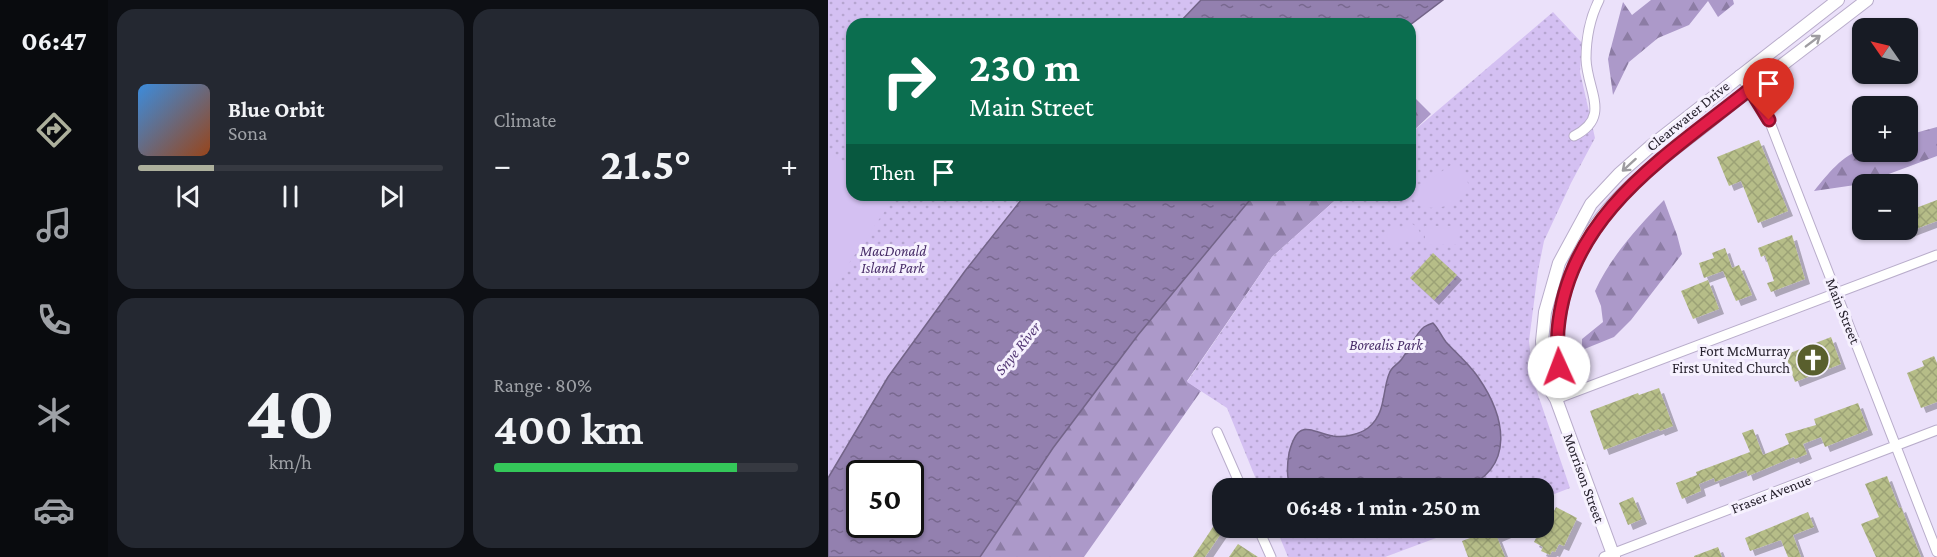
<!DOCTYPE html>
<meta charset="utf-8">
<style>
body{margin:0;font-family:"Crimson Pro",serif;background:#242831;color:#f1f3f6;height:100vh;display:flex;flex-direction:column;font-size:22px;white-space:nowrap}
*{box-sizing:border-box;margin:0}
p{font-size:20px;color:#9ea1a6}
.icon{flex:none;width:33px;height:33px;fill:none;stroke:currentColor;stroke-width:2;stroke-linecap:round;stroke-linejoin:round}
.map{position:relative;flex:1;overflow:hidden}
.side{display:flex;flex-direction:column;gap:9px;padding:9px;background:#0d0f14;width:720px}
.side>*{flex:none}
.banner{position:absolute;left:18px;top:18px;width:570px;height:183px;border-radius:18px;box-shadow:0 2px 4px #0004;background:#0b6e4f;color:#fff;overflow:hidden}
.needle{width:39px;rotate:304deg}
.controls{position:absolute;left:1024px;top:18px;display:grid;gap:12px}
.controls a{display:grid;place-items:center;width:66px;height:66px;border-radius:12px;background:#171b24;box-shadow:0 2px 4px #0004;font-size:30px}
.speed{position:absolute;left:18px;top:460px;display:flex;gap:12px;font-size:30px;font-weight:700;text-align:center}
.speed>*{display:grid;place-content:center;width:78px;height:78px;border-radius:50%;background:#171b24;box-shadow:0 2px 4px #0004;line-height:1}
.speed .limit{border:3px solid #111;border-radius:9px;background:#fff;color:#111}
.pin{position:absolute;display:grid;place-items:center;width:51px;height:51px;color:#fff;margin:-62px -26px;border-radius:50% 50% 50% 0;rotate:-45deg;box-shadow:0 0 6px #0007}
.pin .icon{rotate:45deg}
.me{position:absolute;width:66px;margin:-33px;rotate:358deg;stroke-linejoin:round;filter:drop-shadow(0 0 4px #0008)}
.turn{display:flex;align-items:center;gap:21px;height:126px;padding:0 24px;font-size:27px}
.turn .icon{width:78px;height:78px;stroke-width:2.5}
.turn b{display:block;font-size:42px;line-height:51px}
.then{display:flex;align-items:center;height:57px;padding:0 24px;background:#0003;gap:12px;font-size:22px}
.big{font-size:45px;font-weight:700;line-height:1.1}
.side .card{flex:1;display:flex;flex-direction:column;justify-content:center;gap:9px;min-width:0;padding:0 21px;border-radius:18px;background:#242831}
.side .dial{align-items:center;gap:0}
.dial b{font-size:78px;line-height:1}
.song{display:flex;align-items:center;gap:18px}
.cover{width:72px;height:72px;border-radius:9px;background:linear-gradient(135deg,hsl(210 70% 55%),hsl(20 70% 35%))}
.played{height:6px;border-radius:3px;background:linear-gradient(90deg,#adb09c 25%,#363941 25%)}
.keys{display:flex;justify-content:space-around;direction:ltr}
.heat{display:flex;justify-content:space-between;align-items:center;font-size:33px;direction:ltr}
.charge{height:9px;border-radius:4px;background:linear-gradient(90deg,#34c759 80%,#363941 0)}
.side .tiles{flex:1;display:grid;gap:9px;grid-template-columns:repeat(2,1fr)}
.trip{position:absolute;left:384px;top:478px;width:342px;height:60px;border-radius:18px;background:#171b24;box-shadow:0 2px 4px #0004;font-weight:700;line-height:60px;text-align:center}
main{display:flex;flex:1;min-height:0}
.menu{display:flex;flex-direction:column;width:108px;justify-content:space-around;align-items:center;background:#090b0e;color:#9ea1a6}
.menu .icon{width:42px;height:42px}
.menu .active{color:#adb09c}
.menu b{font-size:27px;color:#f1f3f6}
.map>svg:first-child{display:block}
.forest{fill:url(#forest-firs)}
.park{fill:url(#park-dots)}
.garden{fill:#d4c0f2}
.water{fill:url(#water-ripples);stroke:#736488;stroke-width:1.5;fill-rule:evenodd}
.building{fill:url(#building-cross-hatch);filter:url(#shadow)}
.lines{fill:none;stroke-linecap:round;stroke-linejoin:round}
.minor-casing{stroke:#b9adcb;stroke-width:11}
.secondary-casing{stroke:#b9adcb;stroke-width:14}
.minor{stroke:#fff;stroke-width:9}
.secondary{stroke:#fff;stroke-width:12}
.oneway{stroke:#9e9ca1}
.route-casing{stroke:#92132f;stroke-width:15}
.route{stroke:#e11d48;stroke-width:10}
.labels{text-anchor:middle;stroke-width:6;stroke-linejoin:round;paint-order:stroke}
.street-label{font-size:15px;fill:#27222e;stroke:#f6f1fe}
.park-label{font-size:15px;font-style:italic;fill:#492e69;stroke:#f6f1fe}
.poi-label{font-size:15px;fill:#27222e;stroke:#f6f1fe;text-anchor:end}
.water-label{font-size:16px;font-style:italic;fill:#563b77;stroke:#f6f1fe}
</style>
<main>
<nav class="menu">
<b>06:47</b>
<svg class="icon active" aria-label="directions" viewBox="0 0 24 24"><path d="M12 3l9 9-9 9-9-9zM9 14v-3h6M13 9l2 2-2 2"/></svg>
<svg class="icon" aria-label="music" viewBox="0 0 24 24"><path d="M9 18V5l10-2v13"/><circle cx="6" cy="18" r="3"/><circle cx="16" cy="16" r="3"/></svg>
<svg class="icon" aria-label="phone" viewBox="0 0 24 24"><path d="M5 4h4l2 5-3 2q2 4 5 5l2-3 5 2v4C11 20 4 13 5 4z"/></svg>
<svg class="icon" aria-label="climate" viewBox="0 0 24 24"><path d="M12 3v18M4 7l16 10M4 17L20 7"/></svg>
<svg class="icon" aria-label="car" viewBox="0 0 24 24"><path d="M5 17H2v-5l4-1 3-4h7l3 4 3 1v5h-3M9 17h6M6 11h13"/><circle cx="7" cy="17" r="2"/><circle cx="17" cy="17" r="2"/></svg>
</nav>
<section class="side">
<div class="tiles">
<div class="card">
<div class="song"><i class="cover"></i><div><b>Blue Orbit</b><p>Sona</p></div></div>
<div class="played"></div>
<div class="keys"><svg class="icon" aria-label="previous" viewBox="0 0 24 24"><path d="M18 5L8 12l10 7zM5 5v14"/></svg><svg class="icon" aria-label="pause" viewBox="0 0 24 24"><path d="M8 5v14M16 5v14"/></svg><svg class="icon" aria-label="next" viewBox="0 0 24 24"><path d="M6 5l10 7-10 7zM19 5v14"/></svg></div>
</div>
<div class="card"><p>Climate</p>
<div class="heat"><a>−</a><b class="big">21.5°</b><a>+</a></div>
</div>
<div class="card dial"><b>40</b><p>km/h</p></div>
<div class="card"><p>Range · 80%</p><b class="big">400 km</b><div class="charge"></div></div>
</div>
</section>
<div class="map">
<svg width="1109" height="557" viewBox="0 0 1109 557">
<defs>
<pattern id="forest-firs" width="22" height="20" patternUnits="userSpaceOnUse" patternTransform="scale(1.5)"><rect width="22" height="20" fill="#ac99c9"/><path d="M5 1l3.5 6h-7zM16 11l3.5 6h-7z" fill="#8c7ca4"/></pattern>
<pattern id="park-dots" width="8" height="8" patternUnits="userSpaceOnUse" patternTransform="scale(1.5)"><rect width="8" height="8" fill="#d4c0f2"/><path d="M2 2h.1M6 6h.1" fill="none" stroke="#b6a5d0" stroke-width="1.8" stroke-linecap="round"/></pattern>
<pattern id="water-ripples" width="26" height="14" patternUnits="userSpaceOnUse" patternTransform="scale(1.5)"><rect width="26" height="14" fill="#9380af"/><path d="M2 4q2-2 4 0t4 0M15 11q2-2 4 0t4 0" fill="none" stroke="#78688f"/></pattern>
<pattern id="building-cross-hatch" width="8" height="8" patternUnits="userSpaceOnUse" patternTransform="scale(1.5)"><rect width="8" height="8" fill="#b6bd88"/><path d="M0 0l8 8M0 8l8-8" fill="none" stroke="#9ca276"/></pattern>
<filter id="shadow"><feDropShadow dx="5" dy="5" stdDeviation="0" flood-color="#0004"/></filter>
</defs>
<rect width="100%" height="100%" fill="#ebe1fa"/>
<!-- forest -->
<path class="forest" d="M823 0H905L906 4 890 17 880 1 861 25 830 38 801 62 785 95 780 59 795 2 804 15Z
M582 93 603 114 582 134Z
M1109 127V156L1034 184 986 191C1000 174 1014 155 1035 149V152H1080V135Z
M426 195H513L444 257 359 381 373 391 256 557H152L225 448 310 335Z
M836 200 849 235 854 254 803 320 786 337 754 350V339L775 322 773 306 767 291C783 256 810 227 836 200Z"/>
<!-- park -->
<path class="park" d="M0 0H373L350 24H24V195H197L137 271 60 377 0 478Z
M725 12 754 43 752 72 767 138 743 183 716 241 710 271 701 341 705 380 742 488 716 498V489H432L399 408 359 382 444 257 513 195H582V134Z
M448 528H635L557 557H460Z"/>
<!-- garden -->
<path class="garden" d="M0 152 24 167V195L67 196 0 294Z
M629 161 642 187C623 203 618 212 592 206L588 189Z
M583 223 590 228 592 233 585 241H576L567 246 564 245 558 236 563 229 577 227Z
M597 226H631V244L597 245Z"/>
<!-- water -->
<path class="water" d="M373 0H615L582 25 350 24Z
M197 195H426L310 335 225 448 152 557H0V478L60 377 137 271ZM32 474H82V525H32Z
M605 323C611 329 613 336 618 342 628 353 641 364 650 377 677 416 689 468 634 489H463C458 478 459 465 461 453 470 418 481 431 505 436 516 438 532 434 540 428 558 414 554 392 561 374 563 367 569 365 573 360 580 351 588 333 596 327 599 325 602 324 605 323Z"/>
<!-- building -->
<path class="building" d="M931 140 960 211 930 223 913 181 901 186 889 157Z
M1109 200V221L1080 232V211Z
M964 235 977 279 943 292 939 283 946 281 937 255 933 257 930 248Z
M897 248 904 268 911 265 924 295 908 301 895 271 876 278 871 263 886 258 884 253Z
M605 253 629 275 606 300 582 278Z
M880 280 891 309 865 319 853 291Z
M1003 337 1013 364 967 382 957 355Z
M1106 356 1109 363V402L1093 408 1079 373 1096 366 1094 361Z
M831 388 845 426 832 431 831 429 776 450 762 411 810 393 811 395Z
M1030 403 1040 430 997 447 993 437 975 444 979 454 967 459 966 457 920 476 918 470 887 482 886 478 871 484 873 491 854 499 848 483 869 475 868 472 922 452 914 433 925 429 935 455 961 444 957 434 988 425 986 419Z
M1059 476 1071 508 1073 507 1093 557H1048L1033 524 1051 517 1037 484Z
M805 497 814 519 800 525 791 503Z
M728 507 749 518 736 546 731 544 727 552 724 551 722 555 713 551 715 547 706 542 713 528H716V508L725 513Z
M980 512 986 527 965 535 973 557H960L953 540 922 551 917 538Z
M385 527 394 532 377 557H365Z
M669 528H690L669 537 677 557H640L634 541Z
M410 544 430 557H401Z
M890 547 894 557H866V556Z"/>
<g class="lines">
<defs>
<path id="minor" d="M911 75 922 89 941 120 1109 552
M746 136C784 117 759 91 758 59 758 38 762 18 771 0
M728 399 1109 255
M389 432 414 489
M430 528 443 557
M776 557 1109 430"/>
<path id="secondary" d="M728 399C733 374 728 355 730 331 732 307 739 282 748 260 773 200 831 162 880 123 932 81 986 41 1039 0
M786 557 728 399 718 383 716 365 714 341 717 312 731 263 763 204 791 174 824 145 1010 0"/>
</defs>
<!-- minor casing -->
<use href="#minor" class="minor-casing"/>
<!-- secondary casing -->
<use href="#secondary" class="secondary-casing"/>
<!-- minor -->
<use href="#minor" class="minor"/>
<!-- secondary -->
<use href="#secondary" class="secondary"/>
</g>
<!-- one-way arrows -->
<defs><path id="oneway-shaft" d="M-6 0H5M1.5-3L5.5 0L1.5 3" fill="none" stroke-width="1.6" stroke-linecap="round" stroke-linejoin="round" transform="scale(1.5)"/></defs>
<g class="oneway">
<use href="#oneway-shaft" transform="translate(985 41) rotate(-37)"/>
<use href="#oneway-shaft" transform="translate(801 165) rotate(138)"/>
</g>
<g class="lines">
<defs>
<path id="route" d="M731 367C731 355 729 342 730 330 740 214 840 155 922 89L941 120"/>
</defs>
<!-- route casing -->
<use href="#route" class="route-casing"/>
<!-- route -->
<use href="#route" class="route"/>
</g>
<!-- icons -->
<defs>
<symbol id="church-disc" viewBox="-11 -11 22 22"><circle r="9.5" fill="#595f2d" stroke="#f6f1fe"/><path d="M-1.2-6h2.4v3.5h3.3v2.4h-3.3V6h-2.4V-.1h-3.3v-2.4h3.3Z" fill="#fff"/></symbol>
</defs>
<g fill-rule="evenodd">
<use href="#church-disc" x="966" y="341" width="38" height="38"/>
</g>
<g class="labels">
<!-- street labels -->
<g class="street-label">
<text transform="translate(860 116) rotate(-39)" y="5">Clearwater Drive</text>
<text transform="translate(1015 311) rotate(68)" y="5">Main Street</text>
<text transform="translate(756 478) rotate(70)" y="5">Morrison Street</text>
<text transform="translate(943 494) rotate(-21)" y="5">Fraser Avenue</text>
</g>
<!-- park labels -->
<g class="park-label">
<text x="65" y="256">MacDonald<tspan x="65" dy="17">Island Park</tspan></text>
<text x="558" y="350">Borealis Park</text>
</g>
<!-- poi labels -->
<g class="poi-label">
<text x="962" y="356">Fort McMurray<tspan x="962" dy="17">First United Church</tspan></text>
</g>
<!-- water labels -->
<g class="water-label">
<text transform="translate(189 348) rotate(-51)" y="6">Snye River</text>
</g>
</g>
</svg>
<div class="controls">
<a><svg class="needle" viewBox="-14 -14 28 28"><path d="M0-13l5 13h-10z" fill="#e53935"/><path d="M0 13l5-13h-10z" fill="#9ea1a6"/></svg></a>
<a>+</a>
<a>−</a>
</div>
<div class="speed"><div class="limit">50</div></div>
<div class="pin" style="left:941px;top:120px;background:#d93025"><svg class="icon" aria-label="arrive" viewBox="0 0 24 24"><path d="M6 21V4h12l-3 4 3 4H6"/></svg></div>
<svg class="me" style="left:731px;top:367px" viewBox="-20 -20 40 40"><circle r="19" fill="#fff"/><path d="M0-13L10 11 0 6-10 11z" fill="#e11d48"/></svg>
<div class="trip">06:48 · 1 min · 250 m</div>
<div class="banner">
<div class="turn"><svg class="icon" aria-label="right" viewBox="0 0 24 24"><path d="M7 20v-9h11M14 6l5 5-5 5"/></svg><div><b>230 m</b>Main Street</div></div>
<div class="then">Then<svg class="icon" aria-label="arrive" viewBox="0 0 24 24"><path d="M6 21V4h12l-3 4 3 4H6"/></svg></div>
</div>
</div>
</main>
